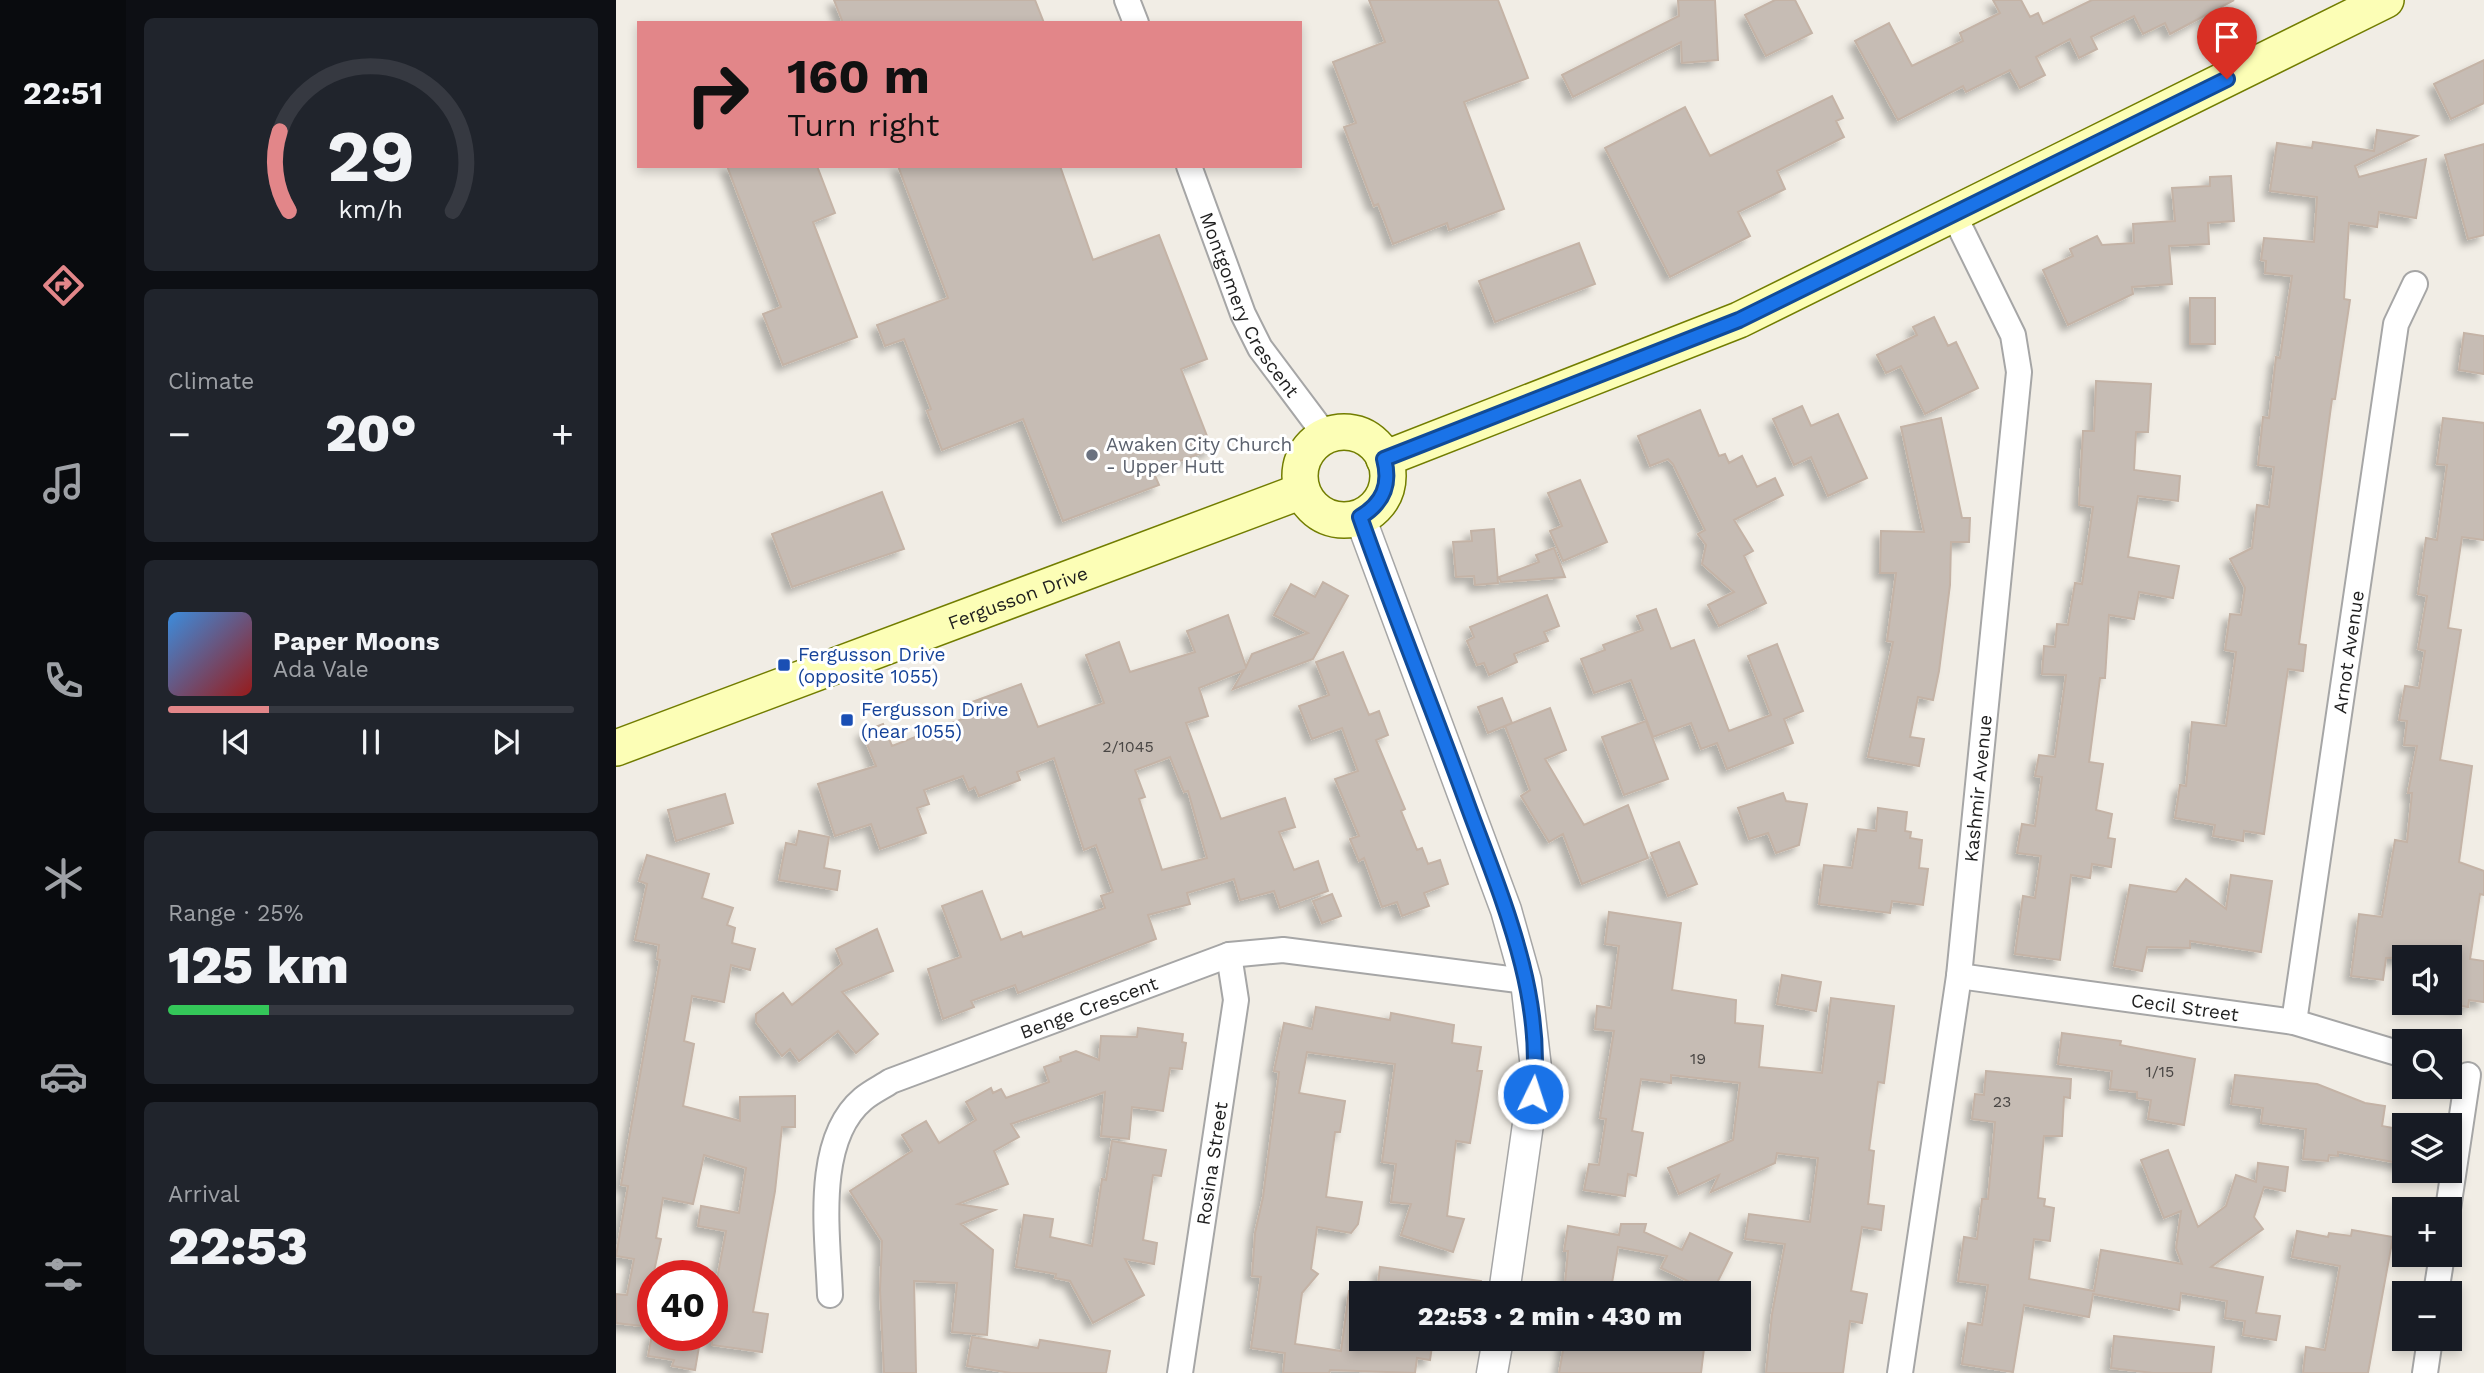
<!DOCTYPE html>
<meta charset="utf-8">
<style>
body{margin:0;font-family:"Work Sans",sans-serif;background:#20242c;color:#f1f3f6;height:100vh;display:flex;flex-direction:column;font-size:26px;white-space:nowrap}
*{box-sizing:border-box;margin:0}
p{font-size:23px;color:#9ea1a6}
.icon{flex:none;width:38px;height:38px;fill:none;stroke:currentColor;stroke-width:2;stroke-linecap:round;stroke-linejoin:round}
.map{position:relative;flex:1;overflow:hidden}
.sheet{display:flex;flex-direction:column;gap:18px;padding:18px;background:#0d0f14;width:490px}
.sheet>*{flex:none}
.guide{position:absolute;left:21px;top:21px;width:665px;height:147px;border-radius:0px;box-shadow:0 4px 10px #0003;background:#e28689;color:#111;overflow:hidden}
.buttons{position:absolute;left:1776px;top:945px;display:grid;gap:14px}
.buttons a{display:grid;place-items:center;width:70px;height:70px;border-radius:0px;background:#171b24;box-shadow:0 4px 10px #0003;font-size:35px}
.speed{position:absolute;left:21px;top:1260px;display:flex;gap:14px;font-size:35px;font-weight:700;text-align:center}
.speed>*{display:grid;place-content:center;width:91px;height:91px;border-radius:50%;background:#171b24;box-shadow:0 4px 10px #0003;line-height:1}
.speed .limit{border:10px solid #d22;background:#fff;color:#111}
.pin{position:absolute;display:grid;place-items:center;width:60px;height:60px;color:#fff;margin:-72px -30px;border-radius:50% 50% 50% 0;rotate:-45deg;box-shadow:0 0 7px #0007}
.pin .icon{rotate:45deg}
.me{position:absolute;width:77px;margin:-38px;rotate:4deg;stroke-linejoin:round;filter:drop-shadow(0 0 5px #0008)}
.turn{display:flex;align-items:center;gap:24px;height:147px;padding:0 35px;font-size:32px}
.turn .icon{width:91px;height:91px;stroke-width:2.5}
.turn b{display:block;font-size:49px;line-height:60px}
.big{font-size:52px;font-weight:800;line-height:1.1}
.sheet .widget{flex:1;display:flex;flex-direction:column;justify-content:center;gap:10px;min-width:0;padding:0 24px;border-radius:10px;background:#20242c}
.sheet .dial{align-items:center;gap:0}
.dial svg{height:182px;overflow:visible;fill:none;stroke:#363941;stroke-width:7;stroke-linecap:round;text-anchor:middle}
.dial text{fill:#f1f3f6;stroke:none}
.song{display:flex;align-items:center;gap:21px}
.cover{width:84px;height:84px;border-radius:10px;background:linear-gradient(135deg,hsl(210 70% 55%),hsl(0 70% 35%))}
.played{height:7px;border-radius:4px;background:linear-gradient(90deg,#e28689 25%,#363941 25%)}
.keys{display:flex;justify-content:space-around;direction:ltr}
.heat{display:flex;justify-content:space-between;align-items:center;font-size:38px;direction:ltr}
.charge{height:10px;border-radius:5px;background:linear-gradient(90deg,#34c759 25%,#363941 0)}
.trip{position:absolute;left:733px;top:1281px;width:402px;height:70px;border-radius:0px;background:#171b24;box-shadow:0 4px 10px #0003;font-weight:800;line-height:70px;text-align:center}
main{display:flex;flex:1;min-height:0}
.dock{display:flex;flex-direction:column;width:126px;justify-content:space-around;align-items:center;background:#090b0e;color:#9ea1a6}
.dock .icon{width:49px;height:49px}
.dock .selected{color:#e28689}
.dock b{font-size:32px;color:#f1f3f6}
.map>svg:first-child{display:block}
.building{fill:#c6bcb4;stroke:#c4b3a6;stroke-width:2;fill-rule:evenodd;filter:url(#shadow)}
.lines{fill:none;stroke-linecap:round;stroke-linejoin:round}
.minor-casing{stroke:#a6a6a6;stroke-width:28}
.tertiary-casing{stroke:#a6a6a6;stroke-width:33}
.secondary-casing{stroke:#727d00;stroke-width:38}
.minor{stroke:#fff;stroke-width:24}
.tertiary{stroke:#fff;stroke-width:30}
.secondary{stroke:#fcfeb6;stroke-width:35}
.route-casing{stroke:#114b97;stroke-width:18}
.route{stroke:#1a73e8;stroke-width:12}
.worship-dot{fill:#6b7280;stroke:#fff;stroke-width:2.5}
.transit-dot{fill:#1a4fb4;stroke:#fff;stroke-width:2.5}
.labels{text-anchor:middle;stroke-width:6;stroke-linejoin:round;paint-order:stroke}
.number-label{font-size:16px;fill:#494644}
.street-label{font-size:19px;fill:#1f1f1f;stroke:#fff}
.worship-label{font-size:19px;fill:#5b616d;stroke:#fff;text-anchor:start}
.transit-label{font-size:19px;fill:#164399;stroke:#fff;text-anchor:start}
</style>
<main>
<nav class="dock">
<b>22:51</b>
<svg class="icon selected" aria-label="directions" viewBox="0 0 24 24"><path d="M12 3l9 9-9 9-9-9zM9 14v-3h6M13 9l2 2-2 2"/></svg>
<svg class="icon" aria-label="music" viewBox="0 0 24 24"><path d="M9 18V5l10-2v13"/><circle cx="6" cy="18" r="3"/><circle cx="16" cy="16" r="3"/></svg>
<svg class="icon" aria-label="phone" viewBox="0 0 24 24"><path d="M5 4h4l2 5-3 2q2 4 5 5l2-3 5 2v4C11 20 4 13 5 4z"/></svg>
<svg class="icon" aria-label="climate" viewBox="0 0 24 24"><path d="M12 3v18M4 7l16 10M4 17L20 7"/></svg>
<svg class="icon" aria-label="car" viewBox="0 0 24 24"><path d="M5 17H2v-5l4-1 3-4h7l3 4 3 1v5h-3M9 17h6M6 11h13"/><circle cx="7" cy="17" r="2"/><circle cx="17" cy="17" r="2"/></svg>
<svg class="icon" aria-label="filters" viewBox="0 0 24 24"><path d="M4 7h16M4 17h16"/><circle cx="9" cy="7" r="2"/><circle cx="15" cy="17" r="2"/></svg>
</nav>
<section class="sheet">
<div class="widget dial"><svg viewBox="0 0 100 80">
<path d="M14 69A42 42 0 1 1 86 69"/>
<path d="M14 69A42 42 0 0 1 10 34" stroke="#e28689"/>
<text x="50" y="56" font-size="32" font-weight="700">29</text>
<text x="50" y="72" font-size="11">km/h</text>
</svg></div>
<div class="widget"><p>Climate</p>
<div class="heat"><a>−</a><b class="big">20°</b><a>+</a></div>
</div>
<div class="widget">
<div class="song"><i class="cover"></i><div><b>Paper Moons</b><p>Ada Vale</p></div></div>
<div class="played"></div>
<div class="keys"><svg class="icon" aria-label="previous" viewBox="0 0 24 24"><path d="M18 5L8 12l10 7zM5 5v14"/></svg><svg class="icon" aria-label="pause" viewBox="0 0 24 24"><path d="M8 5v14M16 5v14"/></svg><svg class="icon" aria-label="next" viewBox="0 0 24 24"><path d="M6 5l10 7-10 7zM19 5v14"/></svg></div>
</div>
<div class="widget"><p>Range · 25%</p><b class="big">125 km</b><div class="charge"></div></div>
<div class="widget"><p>Arrival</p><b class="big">22:53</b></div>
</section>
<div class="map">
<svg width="1868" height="1373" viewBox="0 0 1868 1373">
<defs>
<filter id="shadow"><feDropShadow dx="-6" dy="6" stdDeviation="3.5" flood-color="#0004"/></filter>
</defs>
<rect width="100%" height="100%" fill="#f1ede5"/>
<!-- building -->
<path class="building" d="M218 0H419L428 23H227Z
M753 0H882L912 78 848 102 888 209 833 230 831 223 777 244 762 204 758 206 728 127 740 123 717 62 769 42Z
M1062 0H1099L1102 60 1066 63 1065 42 957 97 946 75 1063 16Z
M1159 0H1179L1196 33 1150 56 1129 15Z
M1377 0H1405L1414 17 1422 13 1427 24 1476 0H1618L1554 34 1549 23 1527 34 1518 16 1475 37 1481 49 1463 58 1454 39 1420 57 1429 75 1404 88 1394 70 1350 92 1347 86 1282 120 1239 41 1273 23 1296 66 1347 41 1344 33 1384 13Z
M1868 60V103L1835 119 1818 84Z
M1216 96 1227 118 1220 121 1228 137 1161 171 1169 189 1122 212 1134 236 1054 277 989 148 1069 107 1094 156Z
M1761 130 1801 136 1739 166 1743 177 1810 159 1800 218 1763 212 1761 227 1733 223 1728 299 1734 300 1719 399H1716L1683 644 1690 645 1687 671 1672 669 1648 834 1628 831 1627 841 1597 836 1599 825 1559 818 1564 785 1570 786 1576 722 1610 726 1620 652 1609 650 1614 614 1625 615 1629 588 1614 559 1636 548 1641 505 1653 507 1658 467 1642 465 1647 417 1653 418 1660 357 1664 358 1676 276 1649 273 1650 261 1645 260 1648 238 1698 242 1701 197 1654 191 1661 143 1696 148 1697 142 1758 151Z
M1868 144V235L1852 239 1829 155Z
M111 166H201L219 213 197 222 241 337 167 365 147 314 165 307Z
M282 166H444L477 260 543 235 591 359 565 369 596 449 537 471 543 485 447 521 407 419 326 450 311 411 315 409 288 339 269 346 261 325 332 298Z
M1615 176 1618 221 1592 223 1593 244 1553 246 1556 284 1516 287 1517 294 1452 325 1427 270 1457 256 1454 249 1481 236 1486 245 1518 243 1517 224 1559 221 1556 188 1594 186V177Z
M963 243 979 284 879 322 863 281Z
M1574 298H1599V344H1574Z
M1318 317 1332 346 1340 342 1362 388 1309 414 1285 366 1270 373 1261 355 1301 335 1297 327Z
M1848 333 1868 336V374L1843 370Z
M1480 381 1535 384 1532 432H1520L1518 470 1564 476 1562 501 1522 496 1512 557 1563 566 1557 598 1523 592 1518 619 1493 615 1489 678H1484L1473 762 1487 764 1480 810 1496 814 1492 838 1499 839 1495 867 1476 864 1474 878 1455 875 1444 960 1399 954 1407 896 1419 898 1425 856 1401 853 1406 824 1419 826 1426 777 1419 776 1423 755 1439 757 1450 675 1426 674 1428 646 1439 647 1441 624 1452 625 1459 583 1466 584 1477 507 1463 505 1467 431H1478Z
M1186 406 1195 426 1222 414 1251 478 1212 496 1195 457 1178 465 1157 419Z
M1084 410 1103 456 1109 454 1113 463 1126 456 1141 487 1159 478 1167 495 1118 520 1137 551 1128 556 1150 603 1103 626 1092 605 1118 592 1086 564 1090 545 1082 534 1089 530 1057 464 1052 459 1034 466 1022 436Z
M1325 418 1346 518H1354L1353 542H1335L1334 585 1323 671 1317 700 1302 697 1294 737 1308 739 1303 766 1252 757 1277 642 1271 641 1280 573H1264L1265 531 1308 532 1285 427Z
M1827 418 1868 423V540L1846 537 1832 628 1845 630 1824 760 1856 766 1843 862 1868 871V895L1864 894 1854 959 1868 961V1002L1853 1000 1852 1007 1834 1004V957L1770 958 1767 980 1735 976 1743 914 1766 917 1779 840 1791 842 1796 793H1792L1801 746 1788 745 1791 721 1783 720 1789 686 1803 688 1809 651 1802 649 1811 596 1802 594 1810 538 1821 540 1831 465 1821 464Z
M964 480 991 542 947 561 934 531 946 526 932 493Z
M266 492 288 549 176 587 156 534Z
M878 529 882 583 859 585 858 576 840 577 837 542 856 541 855 531Z
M938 548 949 577 885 582 883 577 923 562 920 555Z
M707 582 732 596 697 659 617 689 628 670 583 688 592 716 570 723 605 819 669 798 679 827 663 832 678 870 702 861 712 891 664 908 658 891 624 900 618 879 571 893 574 904 532 915 540 939 402 993 399 985 355 1001 358 1007 327 1019 312 969 345 957 326 906 366 891 385 940 405 932 407 937 489 908 485 896 497 892 480 845 468 850 438 758 401 772 404 780 363 796 359 787 353 790 347 776 308 790 313 804 301 808 310 833 264 849 255 824 219 836 202 784 260 766 246 732 267 724 276 746 357 715 353 703 405 684 422 727 488 703 470 655 503 642 514 672 579 652 571 631 612 615 630 667 636 654 692 633 658 615 675 584 699 597ZM554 757 568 792 572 791 591 858 546 870 523 799 529 797 519 770Z
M931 595 943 626 928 632 932 641 898 654 901 662 873 675 868 663 861 665 851 641 858 637 854 627Z
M1040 609 1055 649 1078 640 1113 731 1155 715 1132 656 1161 644 1187 711 1168 719 1177 743 1111 769 1101 743 1085 749 1075 723 1037 737 1015 680 978 693 965 659 989 650 987 645 1027 630 1021 616Z
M727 652 753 715 763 711 772 735 760 740 789 809 785 811 801 850 806 848 812 864 824 860 832 884 808 893 813 906 786 916 781 902 766 907 748 858 743 861 734 839 743 836 719 779 742 771 726 728 696 739 683 706 713 695 700 662Z
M886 698 896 723 872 733 862 707Z
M934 708 950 750 929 759 968 825 1012 805 1032 858 966 884 947 834 933 842 905 796 914 790 889 726Z
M1030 721 1052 779 1008 795 986 737Z
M1167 793 1170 801 1191 804 1183 845 1160 853 1152 833 1133 839 1122 808Z
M109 794 117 823 60 841 52 810Z
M1262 808 1291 812 1289 831 1295 832 1294 838 1306 840 1303 868 1312 869 1307 905 1276 901 1274 913 1203 904 1208 865 1236 868 1242 829 1260 831Z
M183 831 213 837 208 868 224 871 221 890 163 880 170 843 180 845Z
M1063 842 1081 884 1052 896 1035 853Z
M31 855 93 874 86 898 117 908 111 925 119 928 116 943 139 949 134 970 115 965 108 1002 76 996 68 1041 78 1044 67 1106 124 1121V1097L179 1096V1127H166L159 1191 137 1312 152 1314 146 1352 96 1345V1278L101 1279 110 1231 82 1226 85 1206 123 1213 130 1168 88 1155 77 1204 47 1198 40 1238 45 1239 37 1276 34 1327 0 1323V1294L11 1295 18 1259 0 1256 12 1186 5 1185 44 960 41 959 43 945 19 940 31 884 23 881Z
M1615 875 1656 881 1645 952 1574 941V948L1531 947 1526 971 1498 966 1514 885 1560 892 1570 879 1610 909Z
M716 894 725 916 706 923 697 901Z
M993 912 1065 923 1056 990 1120 1000 1119 1023 1147 1026 1143 1067 1206 1073 1215 998 1278 1006 1268 1083 1262 1082 1253 1150 1258 1151 1252 1204 1268 1206 1265 1230 1246 1227 1235 1291 1251 1294 1246 1323 1234 1321 1227 1373H1150L1156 1314 1169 1244 1129 1239 1133 1214 1194 1222 1202 1158 1161 1153 1159 1163 1095 1192 1103 1175 1063 1194 1052 1168 1117 1140 1124 1083 1055 1075V1083L1025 1079 1016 1131 1027 1133 1020 1176 1012 1174 1009 1196 968 1190 973 1164 983 1165 990 1119 984 1118 998 1031 979 1029 981 1006 995 1008 1003 946 989 944Z
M261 929 277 971 226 992 262 1034 240 1053 222 1031 183 1061 174 1049 166 1056 140 1022V1014L167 993 176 1005 226 964 220 949Z
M1166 975 1205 982 1200 1011 1161 1004Z
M700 1007 774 1020 775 1013 838 1025 836 1043 865 1047 861 1071H866L854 1143 840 1141 831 1216 848 1219 837 1252 785 1235 795 1204 775 1202 780 1164 766 1162 779 1064 691 1052 683 1093 729 1101 724 1132H719L710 1197 746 1202 742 1224 735 1233 701 1227 695 1269 702 1274 686 1293 679 1344 725 1351 733 1291 746 1292V1339H817L814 1360 801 1358 799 1373 714 1370 713 1373H667L669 1353 635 1348 645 1277 636 1276 639 1233 647 1197 663 1072 658 1071 668 1023 696 1029Z
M522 1028 567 1034 566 1042 570 1043 566 1069 554 1068 547 1111 516 1107 513 1139 485 1136 489 1092 395 1124 403 1137 378 1151 392 1184 342 1204 379 1210 345 1224 377 1250 371 1335 336 1332 341 1283 298 1281 300 1373H268L264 1290 266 1241 234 1191 296 1151 286 1135 310 1121 323 1143 360 1120 350 1102 375 1088 377 1093 385 1089 390 1098 433 1082 428 1067 445 1061 444 1057 460 1051 483 1060 485 1036 521 1037Z
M1446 1033 1505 1041 1504 1045 1579 1059 1568 1125 1532 1119 1535 1100 1521 1098V1092L1494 1089 1496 1071 1442 1064Z
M1370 1071 1455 1079 1454 1098 1448 1097 1446 1136H1428L1422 1198 1429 1199 1428 1206 1438 1208 1434 1241 1418 1239 1413 1279 1478 1291 1485 1250 1566 1264 1560 1248 1565 1211 1548 1218 1525 1160 1552 1150 1582 1227 1610 1206 1620 1175 1640 1182 1642 1163 1672 1167 1669 1191 1648 1187 1638 1217 1647 1229 1595 1267 1647 1277 1640 1313 1664 1316 1660 1340 1627 1335 1629 1321 1609 1318 1611 1301 1565 1293 1563 1310 1477 1294 1473 1317 1408 1305 1397 1372 1346 1364 1352 1323 1366 1325 1372 1285 1342 1281 1348 1237 1361 1239 1366 1199H1372L1379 1122 1356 1119 1359 1094 1368 1095Z
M1619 1075 1701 1084 1749 1103 1769 1106 1766 1126 1788 1130V1164L1722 1152V1156L1713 1155 1712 1161 1687 1159 1690 1129 1645 1123 1647 1108 1615 1104Z
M496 1141 550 1150 545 1176 537 1175 527 1240 541 1243 538 1264 509 1259 528 1295 477 1323 454 1281 439 1278 440 1274 400 1267 408 1215 437 1219 434 1237 476 1246 486 1179 490 1180Z
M1005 1224H1030L1028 1232 1066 1250 1074 1233 1116 1253 1096 1293 1045 1268 1051 1256 1002 1247 996 1283 989 1282 988 1293H948L952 1251H948L952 1226 1003 1235Z
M1736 1230 1777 1237 1752 1373H1687L1690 1347 1709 1350 1724 1266 1676 1257 1681 1231 1712 1237 1713 1233 1735 1236Z
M764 1267 865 1281 864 1293H761Z
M36 1335H85L79 1370 56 1366 58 1360 32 1356Z
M1498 1336 1598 1347 1595 1373H1537L1495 1368Z
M356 1337 422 1348 424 1340 494 1351 490 1373H395L351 1366Z
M949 1339H984L983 1342 1024 1347 1025 1339H1045V1342L1088 1348 1085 1373H943Z"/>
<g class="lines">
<defs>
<g id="minor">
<path d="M511 0 520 23"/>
<path id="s1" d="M573 166 627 314 644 348 710 436"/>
<path id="s2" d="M1343 976 1678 1022 1788 1055"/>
<path id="s3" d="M1678 1022 1780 324 1799 284"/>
<path d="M1832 1209 1852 1075"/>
<path d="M1820 1293 1826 1255"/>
<path id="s4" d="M214 1295C212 1236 197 1141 247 1099 255 1092 266 1087 275 1081L613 955 667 950 910 981"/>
<path id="s5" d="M564 1373 620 1000 613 955"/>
<path id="s6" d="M1284 1373 1343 976 1403 372 1397 335 1338 215"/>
<path d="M1809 1373 1814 1339"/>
</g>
<path id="tertiary" d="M744 517 890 910 910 981 920 1068 888 1293
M876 1373 882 1339"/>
<g id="secondary">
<circle cx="728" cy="476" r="44"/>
<path d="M768 459 1123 320 1770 0"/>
<path id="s7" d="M0 748 686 491"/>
</g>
</defs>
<!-- minor casing -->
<use href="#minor" class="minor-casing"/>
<!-- tertiary casing -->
<use href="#tertiary" class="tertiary-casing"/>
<!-- secondary casing -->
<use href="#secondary" class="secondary-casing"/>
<!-- minor -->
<use href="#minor" class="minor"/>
<!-- tertiary -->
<use href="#tertiary" class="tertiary"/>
<!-- secondary -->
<use href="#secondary" class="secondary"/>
</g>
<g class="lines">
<defs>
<path id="route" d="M917 1094C929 995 885 896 852 806 817 709 778 614 744 517 767 503 775 485 768 459L1123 320 1611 79"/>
</defs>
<!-- route casing -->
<use href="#route" class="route-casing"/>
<!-- route -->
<use href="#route" class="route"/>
</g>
<!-- markers -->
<circle class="worship-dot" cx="476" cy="455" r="7"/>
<g class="transit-dot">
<rect x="161" y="658" width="14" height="14" rx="3.5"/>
<rect x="224" y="713" width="14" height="14" rx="3.5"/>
</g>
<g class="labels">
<!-- number labels -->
<g class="number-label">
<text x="512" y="752">2/1045</text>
<text x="1082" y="1064">19</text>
<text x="1544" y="1077">1/15</text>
<text x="1386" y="1107">23</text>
</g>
<!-- street labels -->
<g class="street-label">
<text dy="7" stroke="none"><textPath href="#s1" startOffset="152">Montgomery Crescent</textPath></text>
<text dy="7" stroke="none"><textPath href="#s7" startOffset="429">Fergusson Drive</textPath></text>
<text dy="7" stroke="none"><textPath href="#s3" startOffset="374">Arnot Avenue</textPath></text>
<text dy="7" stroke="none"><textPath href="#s6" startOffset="590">Kashmir Avenue</textPath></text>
<text dy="7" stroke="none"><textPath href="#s2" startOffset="228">Cecil Street</textPath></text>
<text dy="7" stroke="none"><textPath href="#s4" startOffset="450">Benge Crescent</textPath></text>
<text dy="7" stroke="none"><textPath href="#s5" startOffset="212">Rosina Street</textPath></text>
</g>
<!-- worship labels -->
<g class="worship-label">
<text x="490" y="451">Awaken City Church<tspan x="490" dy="22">- Upper Hutt</tspan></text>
</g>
<!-- transit labels -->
<g class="transit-label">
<text x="182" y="661">Fergusson Drive<tspan x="182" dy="22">(opposite 1055)</tspan></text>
<text x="245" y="716">Fergusson Drive<tspan x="245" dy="22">(near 1055)</tspan></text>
</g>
</g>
</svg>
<div class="buttons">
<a><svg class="icon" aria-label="sound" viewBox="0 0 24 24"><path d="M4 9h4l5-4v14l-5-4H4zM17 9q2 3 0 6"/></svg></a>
<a><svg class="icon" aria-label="search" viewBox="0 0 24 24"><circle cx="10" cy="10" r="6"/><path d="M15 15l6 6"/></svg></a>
<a><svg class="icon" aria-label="layers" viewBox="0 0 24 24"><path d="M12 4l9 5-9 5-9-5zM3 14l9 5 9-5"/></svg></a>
<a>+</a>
<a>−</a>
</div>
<div class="speed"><div class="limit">40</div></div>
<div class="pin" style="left:1611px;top:79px;background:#d93025"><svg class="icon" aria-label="arrive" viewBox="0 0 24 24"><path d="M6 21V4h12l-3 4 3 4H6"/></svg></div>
<svg class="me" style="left:917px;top:1094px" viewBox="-20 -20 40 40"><circle r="17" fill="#1a73e8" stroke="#fff" stroke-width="3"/><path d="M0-11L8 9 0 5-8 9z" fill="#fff"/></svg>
<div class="trip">22:53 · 2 min · 430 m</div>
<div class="guide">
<div class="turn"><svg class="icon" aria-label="right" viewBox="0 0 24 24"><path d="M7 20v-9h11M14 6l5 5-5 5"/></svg><div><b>160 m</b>Turn right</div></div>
</div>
</div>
</main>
